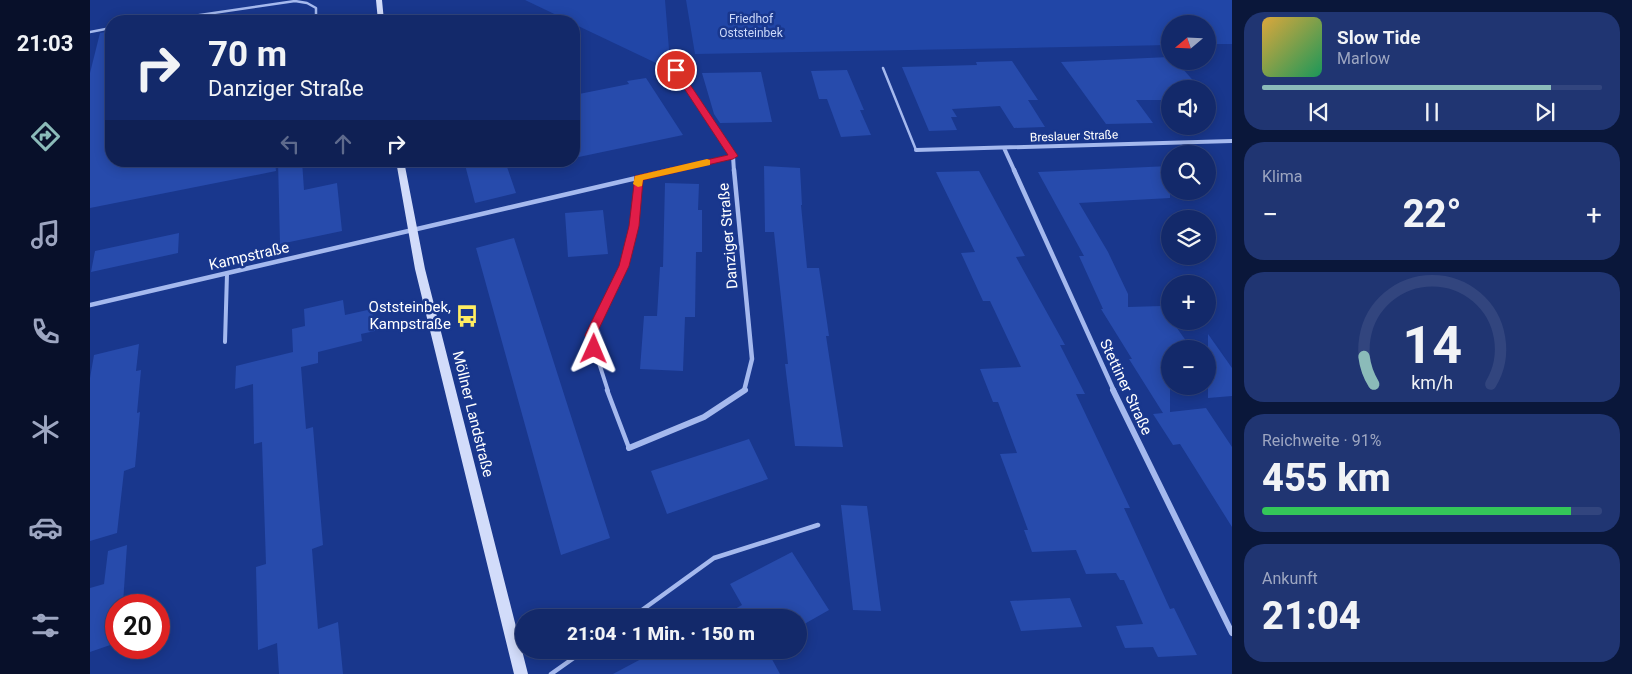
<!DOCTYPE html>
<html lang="de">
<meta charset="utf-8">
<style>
body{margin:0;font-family:Roboto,sans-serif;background:#203572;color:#f1f3f6;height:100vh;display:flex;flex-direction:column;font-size:19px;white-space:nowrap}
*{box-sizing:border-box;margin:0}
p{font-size:16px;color:#9da6c1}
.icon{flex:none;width:28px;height:28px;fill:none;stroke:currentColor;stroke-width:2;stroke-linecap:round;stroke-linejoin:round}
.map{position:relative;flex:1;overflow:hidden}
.panel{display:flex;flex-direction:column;gap:12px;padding:12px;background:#0a173a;width:400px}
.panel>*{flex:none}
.guide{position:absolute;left:15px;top:15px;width:475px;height:152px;border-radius:20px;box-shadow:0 2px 12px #0003,0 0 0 1px #32457e;background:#13296a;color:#f1f3f6;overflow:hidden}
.needle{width:32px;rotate:251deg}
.tools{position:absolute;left:1071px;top:15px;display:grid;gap:10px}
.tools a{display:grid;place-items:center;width:55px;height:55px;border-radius:50%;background:#13296a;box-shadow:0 2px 12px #0003,0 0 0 1px #32457e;font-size:25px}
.speed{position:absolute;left:15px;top:594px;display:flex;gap:10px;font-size:25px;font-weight:700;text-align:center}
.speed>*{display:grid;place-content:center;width:65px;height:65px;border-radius:50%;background:#13296a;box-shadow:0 2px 12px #0003,0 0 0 1px #32457e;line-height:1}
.speed .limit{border:8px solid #d22;background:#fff;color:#111}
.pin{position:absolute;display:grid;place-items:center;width:42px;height:42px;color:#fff;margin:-21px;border:2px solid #fff;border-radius:50%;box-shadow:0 1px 5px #0007}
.me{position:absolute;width:55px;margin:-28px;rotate:1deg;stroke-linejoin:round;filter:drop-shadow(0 0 4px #0008)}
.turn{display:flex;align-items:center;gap:18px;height:105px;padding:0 20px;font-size:22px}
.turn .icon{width:65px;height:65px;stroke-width:2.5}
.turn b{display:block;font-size:35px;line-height:42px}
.lanes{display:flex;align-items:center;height:48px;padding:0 20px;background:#0003;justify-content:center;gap:25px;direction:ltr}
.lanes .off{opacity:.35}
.big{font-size:38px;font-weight:800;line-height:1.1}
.panel .widget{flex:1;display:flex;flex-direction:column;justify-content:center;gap:8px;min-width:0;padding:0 18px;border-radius:20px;background:#203572}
.panel .dial{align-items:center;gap:0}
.dial svg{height:130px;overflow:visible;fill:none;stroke:#32457e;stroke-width:7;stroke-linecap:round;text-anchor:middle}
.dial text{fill:#f1f3f6;stroke:none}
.song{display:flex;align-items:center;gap:15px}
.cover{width:60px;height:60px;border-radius:8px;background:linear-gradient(135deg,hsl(40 70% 55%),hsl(150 70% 35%))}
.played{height:5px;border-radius:2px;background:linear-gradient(90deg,#8bbbb9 85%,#32457e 85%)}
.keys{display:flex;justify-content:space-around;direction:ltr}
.heat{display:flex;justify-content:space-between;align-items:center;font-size:28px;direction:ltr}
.charge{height:8px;border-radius:4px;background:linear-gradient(90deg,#34c759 91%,#32457e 0)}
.trip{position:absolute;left:425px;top:609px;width:292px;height:50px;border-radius:25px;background:#13296a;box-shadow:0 2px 12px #0003,0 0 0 1px #32457e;font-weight:800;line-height:50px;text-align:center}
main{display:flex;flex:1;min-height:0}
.menu{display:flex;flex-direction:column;width:90px;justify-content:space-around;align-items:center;background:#08102a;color:#9da6c1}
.menu .icon{width:35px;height:35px}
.menu .current{color:#8bbbb9}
.menu b{font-size:22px;color:#f1f3f6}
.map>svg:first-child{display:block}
.green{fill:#2146a7}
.building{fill:#274bac}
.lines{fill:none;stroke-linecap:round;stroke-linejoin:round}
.service-far2{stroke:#a5b9ee;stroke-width:2.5}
.service-far1{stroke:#a5b9ee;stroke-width:4}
.service{stroke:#a5b9ee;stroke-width:4.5}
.minor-far2{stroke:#a5b9ee;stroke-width:4}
.minor-far1{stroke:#a5b9ee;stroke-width:4.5}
.minor{stroke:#a5b9ee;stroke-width:6}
.secondary{fill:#d2dcfa;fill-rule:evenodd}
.route{fill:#e11d48;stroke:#92132f}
.slow{fill:#f59e0b}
.labels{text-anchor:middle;stroke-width:5;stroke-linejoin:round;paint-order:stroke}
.far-park-label{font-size:12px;fill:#cbd8fa;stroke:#19378d}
.far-street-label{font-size:12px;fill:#fff;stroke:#19378d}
.street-label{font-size:15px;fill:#fff;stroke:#19378d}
.poi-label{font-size:15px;fill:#fff;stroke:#19378d;text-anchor:end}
</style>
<main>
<nav class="menu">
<b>21:03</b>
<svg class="icon current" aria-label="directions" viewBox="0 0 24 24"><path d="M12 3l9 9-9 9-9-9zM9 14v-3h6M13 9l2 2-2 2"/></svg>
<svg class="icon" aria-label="music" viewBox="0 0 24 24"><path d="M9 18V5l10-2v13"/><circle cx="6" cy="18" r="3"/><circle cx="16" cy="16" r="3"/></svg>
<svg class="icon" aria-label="phone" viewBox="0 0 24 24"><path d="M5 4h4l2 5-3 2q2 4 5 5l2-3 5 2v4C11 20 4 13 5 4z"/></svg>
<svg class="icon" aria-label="climate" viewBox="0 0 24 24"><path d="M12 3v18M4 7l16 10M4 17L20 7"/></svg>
<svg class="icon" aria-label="car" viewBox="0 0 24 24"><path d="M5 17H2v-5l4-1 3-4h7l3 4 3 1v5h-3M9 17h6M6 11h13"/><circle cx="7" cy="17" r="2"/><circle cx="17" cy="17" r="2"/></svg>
<svg class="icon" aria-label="filters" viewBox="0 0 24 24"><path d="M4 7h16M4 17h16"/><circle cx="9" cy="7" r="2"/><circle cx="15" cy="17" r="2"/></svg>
</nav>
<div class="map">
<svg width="1142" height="674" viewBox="0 0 1142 674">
<rect width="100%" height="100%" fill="#19378d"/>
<!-- green -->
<path class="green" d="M435 0H575L580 62 566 63 484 24V21H479Z
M596 0H1142V44H1118V24H1080V45L605 54Z"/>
<!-- building -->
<path class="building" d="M21 31V161H185L186 171 0 208V73L10 33Z
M1079 57 1080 61H1086L1107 85 1080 86V100H1046L1063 123 1016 124 971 62Z
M922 61 948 100H938L955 127 924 128 910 106 862 109 867 117H861L867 130 839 131 812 67 887 65 886 62Z
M757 70 774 110H770L781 135 751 137 737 99H729L721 71Z
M671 72 682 122 630 123 624 114 612 73Z
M556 78 593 135 484 158V95L539 84 537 81Z
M188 161H212L214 190 247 183 252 231 190 244Z
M374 161H415L426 193 385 203Z
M674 166 710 168 712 205H711L717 268H729L739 336H736L753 447 705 446 695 364H698L684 232H675Z
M1080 166V198L989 203 1018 252 1038 294V307L1072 306 1080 318V321H1082L1099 345 1080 347V412L1116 408 1142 447V527L1090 444 1083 445 1063 414 1073 413 1039 359H1042L1011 309H1013L989 256H994L948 172Z
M889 171 935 256 926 257 975 345H970L995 394H986L1040 508H1034L1080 609 1084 608 1107 655 1068 657 1063 647 1035 648 1026 626 1053 624 1034 580H1030L1026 573 996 574 986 550 942 552 934 530H938L910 454 927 453 908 402H903L890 369 931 367 900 301H893L871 253 885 252 846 172Z
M575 183 609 184 608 210H612V252H606L605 317H595L593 371 550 369 554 316H567L570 267H573Z
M513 210 518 254 478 257 475 213Z
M89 233 88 253 1 272 5 251Z
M424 238 520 538 471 555 386 248Z
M253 300 255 315 282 309 285 331 271 334 272 341 228 352V363L211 367 216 429 223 427 233 545 222 549 228 629 248 622 253 674H189L187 643 168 650 166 567 176 564 172 442 164 444 163 384 145 389 146 366 203 352 202 329 215 326 214 309Z
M1118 334 1142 368V396L1118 398Z
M49 344 46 371 51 370 47 413 50 412 45 467 34 471 27 533 0 541V378L4 355Z
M659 439 678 479 577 514 561 471Z
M751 505 777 506 791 611 763 610Z
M37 545 33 603 26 605V643L0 652V588L14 584 18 551Z
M702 552 739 610 709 627V618H629L652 605 640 584Z
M980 598 992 627 931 631 920 601Z
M568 650H677L690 674H523Z"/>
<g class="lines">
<!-- service-far2 -->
<path class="service-far2" d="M69 21 205 1 217 3 226 8V21
M0 32 21 28
M793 68 826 150"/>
<!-- service-far1 -->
<path class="service-far1" d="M135 342 137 274
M518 391 500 335 534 266 544 226 549 178"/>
<!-- service -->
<path class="service" d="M517 390 539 448
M541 618 624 558 728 525
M461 674 495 650"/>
<!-- minor-far2 -->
<path class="minor-far2" d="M586 70 643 156 644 172
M914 148 925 172
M826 150 1142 141
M576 172 643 156"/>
<!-- minor-far1 -->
<path class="minor-far1" d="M644 170 662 359 654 391
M924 170 1024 391
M0 305 581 170"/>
<!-- minor -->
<path class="minor" d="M1023 390 1142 633
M539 448 614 417 655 390"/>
<!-- secondary -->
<path class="secondary" d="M286 0H292L294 21H288Z
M306 161H314L335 269 438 674H424L325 269Z"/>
</g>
<!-- route -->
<path class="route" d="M586 67 589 68 648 156 643 159 553 180 549 226 539 266 506 335 510 349 508 352H500L495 335 529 266 539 226 545 176 638 155 582 70Z"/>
<!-- slow -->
<path class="slow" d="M617 159 620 160V165L553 180 552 186 548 187 543 184 545 176Z"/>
<!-- icons -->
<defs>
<symbol id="bus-bare" viewBox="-9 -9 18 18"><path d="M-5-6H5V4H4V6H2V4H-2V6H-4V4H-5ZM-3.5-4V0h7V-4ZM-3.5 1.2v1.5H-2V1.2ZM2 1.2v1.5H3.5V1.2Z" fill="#ffed62" stroke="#19378d" stroke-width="2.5" paint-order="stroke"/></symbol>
</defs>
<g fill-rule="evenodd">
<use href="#bus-bare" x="361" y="300" width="32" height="32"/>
</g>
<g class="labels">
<!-- far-park labels -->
<g class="far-park-label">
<text x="661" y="23">Friedhof<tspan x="661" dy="14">Oststeinbek</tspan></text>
</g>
<!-- far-street labels -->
<g class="far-street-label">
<text transform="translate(984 136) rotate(-2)" y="4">Breslauer Straße</text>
</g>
<!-- street labels -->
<g class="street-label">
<text transform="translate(638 236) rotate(-95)" y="5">Danziger Straße</text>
<text transform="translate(159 256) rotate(-13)" y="5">Kampstraße</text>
<text transform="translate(1036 387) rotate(65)" y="5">Stettiner Straße</text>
<text transform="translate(383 414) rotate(76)" y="5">Möllner Landstraße</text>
</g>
<!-- poi labels -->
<g class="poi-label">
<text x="361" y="312">Oststeinbek,<tspan x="361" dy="17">Kampstraße</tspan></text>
</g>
</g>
</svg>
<div class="tools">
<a><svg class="needle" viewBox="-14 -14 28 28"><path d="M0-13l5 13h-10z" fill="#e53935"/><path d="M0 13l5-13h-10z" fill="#9da6c1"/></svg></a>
<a><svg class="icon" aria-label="sound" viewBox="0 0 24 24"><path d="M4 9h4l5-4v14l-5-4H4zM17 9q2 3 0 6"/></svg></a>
<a><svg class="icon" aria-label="search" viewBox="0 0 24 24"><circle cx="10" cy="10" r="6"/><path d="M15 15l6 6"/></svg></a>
<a><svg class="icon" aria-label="layers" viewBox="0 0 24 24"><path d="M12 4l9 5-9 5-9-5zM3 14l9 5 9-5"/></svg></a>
<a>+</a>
<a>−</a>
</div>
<div class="speed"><div class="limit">20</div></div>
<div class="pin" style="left:586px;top:70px;background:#d93025"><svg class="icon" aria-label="arrive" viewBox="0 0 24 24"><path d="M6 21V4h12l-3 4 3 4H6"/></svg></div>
<svg class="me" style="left:504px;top:349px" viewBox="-20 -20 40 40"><path d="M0-17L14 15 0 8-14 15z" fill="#e11d48" stroke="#fff" stroke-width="4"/></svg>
<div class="trip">21:04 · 1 Min. · 150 m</div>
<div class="guide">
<div class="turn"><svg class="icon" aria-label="right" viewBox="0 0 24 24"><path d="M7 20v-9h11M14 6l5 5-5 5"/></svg><div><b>70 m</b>Danziger Straße</div></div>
<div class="lanes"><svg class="icon off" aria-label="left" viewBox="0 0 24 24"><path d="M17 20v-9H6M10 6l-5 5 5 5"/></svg><svg class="icon off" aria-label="ahead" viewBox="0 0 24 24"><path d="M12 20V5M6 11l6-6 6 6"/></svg><svg class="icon" aria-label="right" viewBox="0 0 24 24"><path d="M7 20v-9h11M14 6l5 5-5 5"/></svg></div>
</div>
</div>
<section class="panel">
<div class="widget">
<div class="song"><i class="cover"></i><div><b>Slow Tide</b><p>Marlow</p></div></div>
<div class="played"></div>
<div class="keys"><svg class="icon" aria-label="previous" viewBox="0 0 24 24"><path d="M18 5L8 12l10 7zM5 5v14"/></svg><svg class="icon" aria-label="pause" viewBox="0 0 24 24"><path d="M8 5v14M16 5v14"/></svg><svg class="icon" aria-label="next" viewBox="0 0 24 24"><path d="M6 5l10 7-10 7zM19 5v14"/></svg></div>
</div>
<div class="widget"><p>Klima</p>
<div class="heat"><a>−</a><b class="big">22°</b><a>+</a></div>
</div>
<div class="widget dial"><svg viewBox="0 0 100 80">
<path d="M14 69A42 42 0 1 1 86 69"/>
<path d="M14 69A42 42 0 0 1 8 52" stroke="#8bbbb9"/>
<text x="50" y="56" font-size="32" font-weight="700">14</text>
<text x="50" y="72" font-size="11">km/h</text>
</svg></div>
<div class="widget"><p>Reichweite · 91%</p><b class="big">455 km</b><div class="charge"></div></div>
<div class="widget"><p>Ankunft</p><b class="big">21:04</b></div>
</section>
</main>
